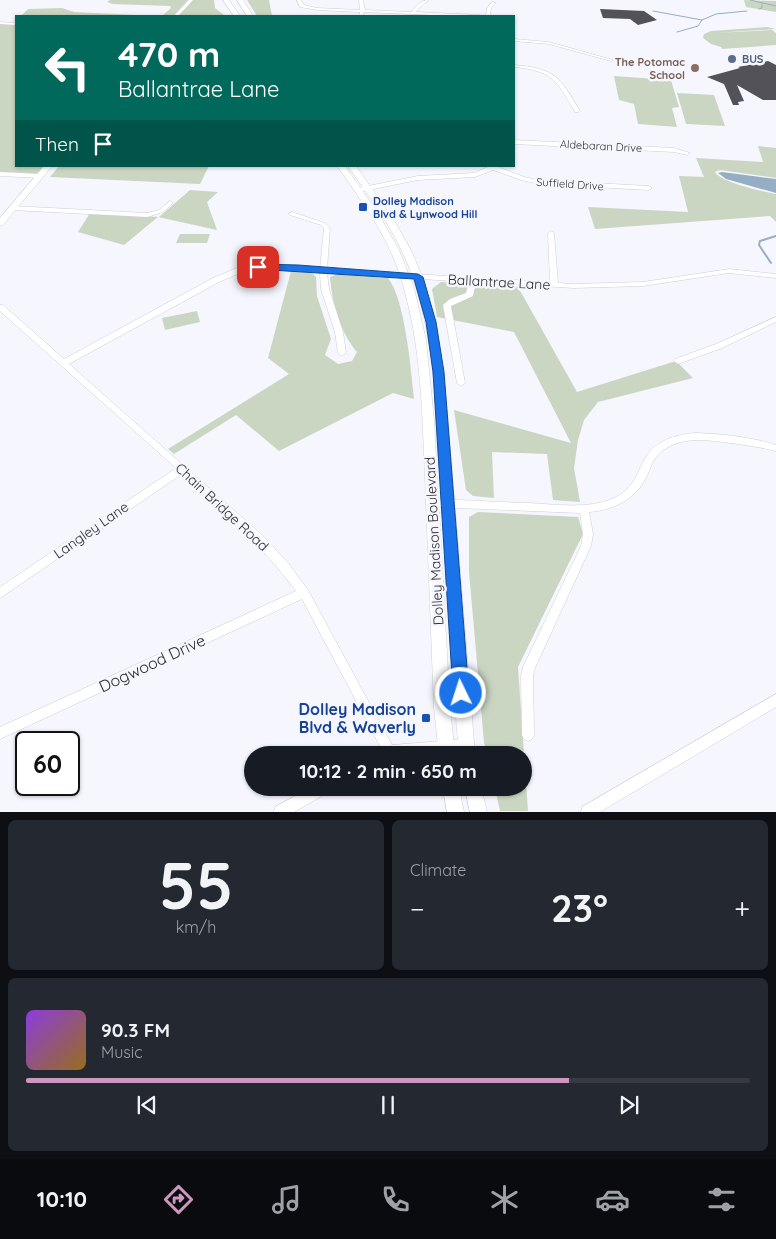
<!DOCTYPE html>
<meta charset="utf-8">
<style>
body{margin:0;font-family:Quicksand,sans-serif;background:#242831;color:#f1f3f6;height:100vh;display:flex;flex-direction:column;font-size:19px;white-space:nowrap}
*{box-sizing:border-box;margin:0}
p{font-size:16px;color:#9ea1a6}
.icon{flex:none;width:28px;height:28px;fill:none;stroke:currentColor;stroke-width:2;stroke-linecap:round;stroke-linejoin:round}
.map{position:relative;height:812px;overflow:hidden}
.sheet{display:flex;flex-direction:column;gap:8px;padding:8px;background:#0d0f14;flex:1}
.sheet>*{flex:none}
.hud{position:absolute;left:15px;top:15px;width:500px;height:152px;border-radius:0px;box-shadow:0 1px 4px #0004;background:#00695c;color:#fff;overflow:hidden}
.speed{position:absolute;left:15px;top:731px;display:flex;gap:10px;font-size:25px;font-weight:700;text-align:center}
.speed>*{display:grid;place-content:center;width:65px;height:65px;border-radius:50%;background:#171b24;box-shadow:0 1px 4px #0004;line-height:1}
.speed .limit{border:2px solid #111;border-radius:8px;background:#fff;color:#111}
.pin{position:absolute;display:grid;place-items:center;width:42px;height:42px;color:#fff;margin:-21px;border-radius:10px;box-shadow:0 2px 8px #0006}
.me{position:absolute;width:55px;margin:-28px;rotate:356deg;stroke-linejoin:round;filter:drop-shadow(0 0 4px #0008)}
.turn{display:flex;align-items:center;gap:18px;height:105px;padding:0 20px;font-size:22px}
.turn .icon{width:65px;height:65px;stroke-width:2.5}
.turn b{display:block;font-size:35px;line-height:42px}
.then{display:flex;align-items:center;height:48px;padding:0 20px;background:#0003;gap:10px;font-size:19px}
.big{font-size:38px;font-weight:800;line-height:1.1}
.sheet .card{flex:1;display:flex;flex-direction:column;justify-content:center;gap:8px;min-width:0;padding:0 18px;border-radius:8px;background:#242831}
.sheet .dial{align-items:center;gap:0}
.dial b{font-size:65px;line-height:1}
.song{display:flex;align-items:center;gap:15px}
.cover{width:60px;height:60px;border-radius:8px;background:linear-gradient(135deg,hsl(270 70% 55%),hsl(40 70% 35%))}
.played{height:5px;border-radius:2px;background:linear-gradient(90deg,#cd97bf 75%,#363941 75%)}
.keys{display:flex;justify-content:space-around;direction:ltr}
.heat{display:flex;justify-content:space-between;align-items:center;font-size:28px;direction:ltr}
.sheet .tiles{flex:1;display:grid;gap:8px;grid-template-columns:1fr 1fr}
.card:last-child{grid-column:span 2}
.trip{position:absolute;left:244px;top:746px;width:288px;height:50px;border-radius:25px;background:#171b24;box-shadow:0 1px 4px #0004;font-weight:800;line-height:50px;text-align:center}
.dock{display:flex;height:80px;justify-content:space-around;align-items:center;background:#090b0e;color:#9ea1a6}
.dock .icon{width:35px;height:35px}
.dock .current{color:#cd97bf}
.dock b{font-size:22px;color:#f1f3f6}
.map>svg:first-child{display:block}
.green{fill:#cad6c2}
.water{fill:#96aec3}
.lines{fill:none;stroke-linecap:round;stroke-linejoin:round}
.stream-far1{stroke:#96aec3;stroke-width:1}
.stream{stroke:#96aec3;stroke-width:2}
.building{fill:#525258}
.minor-casing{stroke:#ceced6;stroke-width:1}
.major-casing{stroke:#ceced6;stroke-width:1}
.minor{fill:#fff;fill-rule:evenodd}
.major{fill:#fff;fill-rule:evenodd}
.route{fill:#1a73e8;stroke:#114b97}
.service-dot{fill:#5c6f8a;stroke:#f6f6fe;stroke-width:2}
.education-dot{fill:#8d6e63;stroke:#f6f6fe;stroke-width:2}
.transit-dot{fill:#1a4fb4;stroke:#f6f6fe;stroke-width:2}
.labels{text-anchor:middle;stroke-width:5;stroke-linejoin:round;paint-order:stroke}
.far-service-label{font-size:11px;font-weight:bold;fill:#4e5e75;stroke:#f6f6fe;text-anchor:start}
.far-education-label{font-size:11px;font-weight:bold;fill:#785e54;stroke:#f6f6fe;text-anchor:end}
.far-street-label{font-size:11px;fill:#2c2c2f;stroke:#f6f6fe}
.far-transit-label{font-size:11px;font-weight:bold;fill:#164399;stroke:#f6f6fe;text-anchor:start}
.street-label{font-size:14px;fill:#2c2c2f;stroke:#f6f6fe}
.near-street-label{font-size:16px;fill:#2c2c2f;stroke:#f6f6fe}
.near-transit-label{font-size:16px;font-weight:bold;fill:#164399;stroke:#f6f6fe;text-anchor:end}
</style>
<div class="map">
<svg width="776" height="812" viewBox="0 0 776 812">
<rect width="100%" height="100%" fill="#f6f6fe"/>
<!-- green -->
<path class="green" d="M110 0H188L173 16H162L171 8 170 6 113 4 107 2Z
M191 0H214L215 8 225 16H177Z
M247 0H269L272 16H257Z
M744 0 776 1V12L746 7Z
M62 8 74 12 157 16 22 15 28 9Z
M0 24 16 25V166H45L39 174 0 172Z
M767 27 776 29 715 33 772 30 776 33V43L729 46 776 43V45L722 49 721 47 711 44 703 38 704 34 711 31Z
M614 76 671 80 679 107 672 108 677 127 638 124 634 104 619 100Z
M677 93 714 95 725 126 686 124Z
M758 146 776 148V178L720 170 715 172C720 182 764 192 776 194V222L770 216 595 229 588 207 688 212 679 176 704 177 696 158 763 162Z
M59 166H209L200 184 50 177Z
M190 190 218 192 207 202 217 230 158 217 124 245 78 232 90 213 159 217Z
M180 234H210L207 243H176Z
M291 271 312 273 316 277 317 296 331 339 325 355 338 364 352 361 357 352C340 332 332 303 330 277L338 274 388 278C405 299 411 370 414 399L393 393 279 451 236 415 174 454 168 449 289 374 268 358Z
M441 282 518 287 577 392 676 361 693 378 598 402 584 420 578 440 574 468 580 502 553 500 547 454 492 452 494 498 473 496 466 490 454 410 571 443 514 332 437 317 432 289Z
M197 311 200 322 165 330 162 318Z
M478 512 578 517 583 534 518 667 528 811H500L495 788H522V755H487L484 742 469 572V517Z"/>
<!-- water -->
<path class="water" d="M722 172 776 179V193L726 179 718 173Z"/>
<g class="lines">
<!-- stream-far1 -->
<path class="stream-far1" d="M750 0 776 6
M759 9 762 8V4
M653 11 702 20 716 14 747 11
M677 32 698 26 702 20"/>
<!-- stream -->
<path class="stream" d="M771 263 759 245 760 241 776 236"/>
</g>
<!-- building -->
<path class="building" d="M600 9 644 11 657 20 638 25 630 19 603 18Z
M768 61 776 65V100H763L737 85 744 101 738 102 739 105H733L724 84 707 77 740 68 738 67Z"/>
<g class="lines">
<defs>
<path id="minor" d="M189 0H193L178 16H174Z
M297 0H301L304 5 317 8 360 10 359 0H363L365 10 412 12C416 5 421 0 429 0L419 8 416 12 480 15 482 16H455L364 12 363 16H359L360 12 317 10 300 7Z
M492 2 496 3 491 8 490 16H486L487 8Z
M0 22 16 23V25L0 24Z
M514 39 549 42 613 60 611 61 549 44 514 41Z
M514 65C555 68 560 77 580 111L579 112H575C556 80 554 71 514 67Z
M514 140 674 148 690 153 687 155 674 152 514 144Z
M490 166H499L498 167 524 177 539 180 649 186 652 188 649 190 539 184 521 180 493 170 475 177 418 180 358 192 355 190 358 188 418 176 474 173Z
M0 172 40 174 43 176 40 178 0 176Z
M170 201 173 203 163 212 147 217 12 210 9 208 12 206 147 213 159 210Z
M292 212 325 223 330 228 327 269 550 282 548 233 551 231 554 233 558 283 574 284 643 282 729 269 776 274V278L729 273 643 286 574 288 476 282 473 296 451 306 465 383 461 386 457 383 443 305 450 299 466 293 469 282 327 273 329 289 343 332 346 353 342 356 338 353 335 332 321 289 320 273 258 269 242 272 219 282 69 364 262 535 288 563 308 590 392 745 466 739 470 741 472 745 470 749 466 751 414 755H374L376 751 381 748 302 599 0 739V727L296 591C264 547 222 511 182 474L0 598V587L176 468 0 311V305H3L64 359 213 278 237 268 258 265 320 269 324 228 321 225 290 215 289 214Z
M776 317V322L722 348 678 364 674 361 675 359 716 344Z
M696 433C722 434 751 437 776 445V451C764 448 751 446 738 444 712 441 679 433 658 455 652 461 650 470 646 478 635 500 613 510 589 512L593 534 591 546 535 668 533 676 534 735 532 739 528 741 524 739 522 735 521 676 523 667 581 546 583 534 580 513 432 507 429 506 427 503 429 500 432 499C464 500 496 502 527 503 555 504 588 510 614 498 637 487 636 471 648 454 659 439 679 434 696 433Z
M776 694V707L600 812H581L582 807Z
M310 788H328L327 793 294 812H274L275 807Z"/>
<path id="major" d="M223 0H229L240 16H234Z
M237 0H243L253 16H247Z
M44 166H52L3 225 0 226V218Z
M337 166H345L378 213 399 250 414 288 426 340 434 420 450 708 455 755H439L434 708C431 631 428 554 425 477 422 405 421 332 396 264 382 228 359 197 337 166Z
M348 166H356L395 222 412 252 425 284 437 328 446 398 475 755H459C451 662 447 569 440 475 436 406 435 336 410 270 396 232 371 199 348 166Z
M443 788H459L464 812H447Z
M465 788H481L487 812H470Z"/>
</defs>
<!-- minor casing -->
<use href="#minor" class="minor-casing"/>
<!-- major casing -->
<use href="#major" class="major-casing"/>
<!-- minor -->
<use href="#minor" class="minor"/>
<!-- major -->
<use href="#major" class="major"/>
</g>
<!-- route -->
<path class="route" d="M258 264 298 265 418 274 423 277 436 322 444 372 469 693 467 699 461 701 456 699 453 693 433 372 426 322 414 279 255 269 253 267Z"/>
<!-- markers -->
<circle class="service-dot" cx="732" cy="59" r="5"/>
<circle class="education-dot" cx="695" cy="68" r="5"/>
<g class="transit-dot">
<rect x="358" y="202" width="10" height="10" rx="2.5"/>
<rect x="421" y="713" width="10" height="10" rx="2.5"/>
</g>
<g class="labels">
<!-- far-service labels -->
<g class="far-service-label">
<text x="742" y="63">BUS</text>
</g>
<!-- far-education labels -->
<g class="far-education-label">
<text x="685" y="66">The Potomac<tspan x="685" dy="13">School</tspan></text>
</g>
<!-- far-street labels -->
<g class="far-street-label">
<text transform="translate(601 146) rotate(3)" y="4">Aldebaran Drive</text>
<text transform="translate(570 184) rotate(4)" y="4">Suffield Drive</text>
</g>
<!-- far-transit labels -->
<g class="far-transit-label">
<text x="373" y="205">Dolley Madison<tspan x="373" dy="13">Blvd &amp; Lynwood Hill</tspan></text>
</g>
<!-- street labels -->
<g class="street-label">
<text transform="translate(499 282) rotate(3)" y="5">Ballantrae Lane</text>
<text transform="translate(222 507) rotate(43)" y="5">Chain Bridge Road</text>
<text transform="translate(91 530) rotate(-35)" y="5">Langley Lane</text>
<text transform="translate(434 541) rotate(-93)" y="5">Dolley Madison Boulevard</text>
</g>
<!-- near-street labels -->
<g class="near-street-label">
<text transform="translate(152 663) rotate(-25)" y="6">Dogwood Drive</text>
</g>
<!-- near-transit labels -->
<g class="near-transit-label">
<text x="416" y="715">Dolley Madison<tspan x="416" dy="18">Blvd &amp; Waverly</tspan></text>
</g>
</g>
</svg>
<div class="speed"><div class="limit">60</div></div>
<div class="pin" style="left:258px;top:267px;background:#d93025"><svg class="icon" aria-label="arrive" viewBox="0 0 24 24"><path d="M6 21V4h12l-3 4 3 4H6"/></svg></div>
<svg class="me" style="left:461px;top:693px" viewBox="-20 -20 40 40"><circle r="17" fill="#1a73e8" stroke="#fff" stroke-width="3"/><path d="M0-11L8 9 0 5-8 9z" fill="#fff"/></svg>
<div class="trip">10:12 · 2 min · 650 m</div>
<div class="hud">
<div class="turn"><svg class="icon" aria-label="left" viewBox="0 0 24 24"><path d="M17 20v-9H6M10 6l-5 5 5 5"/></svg><div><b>470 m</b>Ballantrae Lane</div></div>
<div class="then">Then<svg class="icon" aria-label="arrive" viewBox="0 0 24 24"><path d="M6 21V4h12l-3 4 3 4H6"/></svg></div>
</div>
</div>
<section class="sheet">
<div class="tiles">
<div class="card dial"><b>55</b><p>km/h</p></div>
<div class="card"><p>Climate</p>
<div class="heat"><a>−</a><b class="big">23°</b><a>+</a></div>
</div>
<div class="card">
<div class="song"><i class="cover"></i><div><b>90.3 FM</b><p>Music</p></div></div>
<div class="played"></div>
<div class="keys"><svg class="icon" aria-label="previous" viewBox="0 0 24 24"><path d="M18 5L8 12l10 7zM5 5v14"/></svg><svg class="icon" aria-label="pause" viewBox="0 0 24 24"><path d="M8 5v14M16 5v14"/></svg><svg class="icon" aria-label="next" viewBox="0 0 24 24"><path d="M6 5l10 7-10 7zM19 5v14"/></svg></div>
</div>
</div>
</section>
<nav class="dock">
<b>10:10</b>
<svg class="icon current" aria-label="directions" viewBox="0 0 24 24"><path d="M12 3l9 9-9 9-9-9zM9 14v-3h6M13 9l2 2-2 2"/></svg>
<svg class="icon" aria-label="music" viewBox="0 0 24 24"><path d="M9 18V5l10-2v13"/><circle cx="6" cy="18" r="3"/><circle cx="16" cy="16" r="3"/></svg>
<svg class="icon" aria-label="phone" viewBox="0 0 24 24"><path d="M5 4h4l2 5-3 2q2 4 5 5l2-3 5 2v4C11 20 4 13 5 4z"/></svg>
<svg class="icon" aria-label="climate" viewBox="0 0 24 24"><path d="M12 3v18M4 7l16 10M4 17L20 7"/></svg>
<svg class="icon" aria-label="car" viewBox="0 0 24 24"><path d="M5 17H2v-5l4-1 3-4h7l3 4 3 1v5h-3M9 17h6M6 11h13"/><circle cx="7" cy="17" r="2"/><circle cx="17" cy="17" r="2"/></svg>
<svg class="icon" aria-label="filters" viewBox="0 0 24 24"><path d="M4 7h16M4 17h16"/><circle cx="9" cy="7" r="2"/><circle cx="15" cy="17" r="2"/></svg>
</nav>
